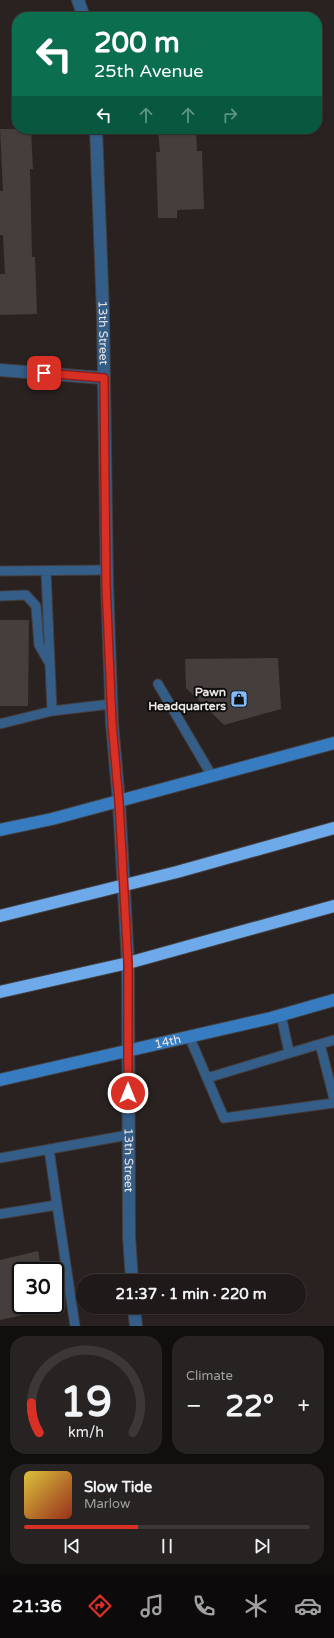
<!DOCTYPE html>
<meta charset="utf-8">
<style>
body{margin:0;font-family:"Varela Round",sans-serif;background:#272322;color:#f1f3f6;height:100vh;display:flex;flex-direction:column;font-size:15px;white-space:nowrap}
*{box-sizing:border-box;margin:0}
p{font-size:13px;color:#a1a1a2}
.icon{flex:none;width:22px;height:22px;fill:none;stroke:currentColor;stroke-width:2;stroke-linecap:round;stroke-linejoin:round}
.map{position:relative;height:1326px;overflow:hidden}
.panel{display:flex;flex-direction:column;gap:10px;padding:10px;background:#110e0e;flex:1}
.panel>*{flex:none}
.banner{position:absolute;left:12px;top:12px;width:310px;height:122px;border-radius:16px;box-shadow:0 1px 3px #0004,0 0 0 1px #3c3838;background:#0b6e4f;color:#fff;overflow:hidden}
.speed{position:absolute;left:12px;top:1262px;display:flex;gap:8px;font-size:20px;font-weight:700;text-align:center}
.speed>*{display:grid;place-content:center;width:52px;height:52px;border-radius:50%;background:#1f1a19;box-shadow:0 1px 3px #0004,0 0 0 1px #3c3838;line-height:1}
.speed .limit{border:2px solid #111;border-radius:6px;background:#fff;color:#111}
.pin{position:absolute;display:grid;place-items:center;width:34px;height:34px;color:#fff;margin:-17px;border-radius:8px;box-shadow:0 2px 6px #0006}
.me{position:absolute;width:44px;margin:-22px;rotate:0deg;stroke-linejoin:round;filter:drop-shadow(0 0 3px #0008)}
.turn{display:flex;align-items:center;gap:14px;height:84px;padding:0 16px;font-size:18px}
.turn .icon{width:52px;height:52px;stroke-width:2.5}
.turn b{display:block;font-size:28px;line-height:34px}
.lanes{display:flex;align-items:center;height:38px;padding:0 16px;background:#0003;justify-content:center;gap:20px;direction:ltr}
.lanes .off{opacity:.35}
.big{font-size:30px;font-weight:700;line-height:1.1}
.panel .widget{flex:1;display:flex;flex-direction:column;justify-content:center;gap:6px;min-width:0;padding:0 14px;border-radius:16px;background:#272322}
.panel .dial{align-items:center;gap:0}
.dial svg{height:104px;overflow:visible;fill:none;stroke:#3c3838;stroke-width:7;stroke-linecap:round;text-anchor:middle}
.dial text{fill:#f1f3f6;stroke:none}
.song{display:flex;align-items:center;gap:12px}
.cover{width:48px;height:48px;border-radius:6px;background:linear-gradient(135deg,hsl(50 70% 55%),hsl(10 70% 35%))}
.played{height:4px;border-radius:2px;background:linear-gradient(90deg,#d93025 40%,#3c3838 40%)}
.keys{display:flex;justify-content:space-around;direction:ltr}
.heat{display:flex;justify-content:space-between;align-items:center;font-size:22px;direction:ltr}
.panel .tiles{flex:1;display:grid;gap:10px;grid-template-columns:1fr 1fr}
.widget:last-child{grid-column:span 2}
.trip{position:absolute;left:76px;top:1274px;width:230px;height:40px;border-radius:20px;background:#1f1a19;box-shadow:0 1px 3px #0004,0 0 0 1px #3c3838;font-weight:700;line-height:40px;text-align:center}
.menu{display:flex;height:64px;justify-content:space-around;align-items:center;background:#0c0a0a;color:#a1a1a2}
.menu .icon{width:28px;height:28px}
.menu .on{color:#d93025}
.menu b{font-size:18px;color:#f1f3f6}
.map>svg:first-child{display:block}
.building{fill:#463e3d}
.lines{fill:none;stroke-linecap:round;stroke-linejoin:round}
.lane-casing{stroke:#443e3d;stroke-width:11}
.street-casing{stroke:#443e3d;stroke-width:14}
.secondary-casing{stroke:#443e3d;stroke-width:14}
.highway-casing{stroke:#443e3d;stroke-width:14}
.lane{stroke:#345d88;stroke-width:9}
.street{stroke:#345d88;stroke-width:12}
.secondary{stroke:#377cc1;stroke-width:12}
.highway{stroke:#6eaaea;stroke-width:12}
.route-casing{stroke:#8d1f18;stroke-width:10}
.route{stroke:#d93025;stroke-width:7}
.labels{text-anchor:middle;stroke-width:4;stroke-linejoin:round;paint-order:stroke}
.street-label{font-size:12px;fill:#ece7e7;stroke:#0f0c0c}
.poi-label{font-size:12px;font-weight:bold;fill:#ece7e7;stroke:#0f0c0c;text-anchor:end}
</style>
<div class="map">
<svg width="334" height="1326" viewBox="0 0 334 1326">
<rect width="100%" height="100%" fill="#292221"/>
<!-- building -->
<path class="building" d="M0 129H31L33 169H30L32 257H35L37 314 0 315V274H5L3 235H0V191H3Z
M158 129H196L197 151H202L204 209 177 210V218H158L156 152H160Z
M0 620H29L28 706H0Z
M278 658 281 709 224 725 186 688 185 659Z
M38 1251 42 1271H21V1305H31L33 1313 0 1320V1260Z"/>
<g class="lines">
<defs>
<path id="lane" d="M0 571 106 570
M46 572 52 711
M0 596 26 595 36 606 39 645 50 664
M158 684 212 776
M0 724 52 711 111 704
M281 1015 289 1052
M189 1036 224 1118 334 1103
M334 1040 320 1044 334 1099
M207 1078 320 1044
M49 1149 57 1205
M0 1158 128 1135
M0 1214 57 1205 75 1326"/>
<g id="street">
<path d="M78 0 84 17"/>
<path id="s1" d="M96 129 103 313 107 584 112 723 119 802 128 963 129 1236 132 1281"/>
<path d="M0 370 103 378"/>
<path d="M134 1307 136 1326"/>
</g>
<g id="secondary">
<path d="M0 830 52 819 334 743"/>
<path id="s2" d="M0 1080 271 1018 334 1000"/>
</g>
<path id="highway" d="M0 916 177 872 334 828
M0 992 128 963 334 906"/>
</defs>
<!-- lane casing -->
<use href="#lane" class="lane-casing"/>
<!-- street casing -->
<use href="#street" class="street-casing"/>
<!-- secondary casing -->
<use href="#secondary" class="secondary-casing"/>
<!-- highway casing -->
<use href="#highway" class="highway-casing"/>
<!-- lane -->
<use href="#lane" class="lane"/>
<!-- street -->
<use href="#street" class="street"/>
<!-- secondary -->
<use href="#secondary" class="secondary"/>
<!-- highway -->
<use href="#highway" class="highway"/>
</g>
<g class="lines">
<defs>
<path id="route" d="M44 373 104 378 106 584 112 723 119 802 128 963V1093"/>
</defs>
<!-- route casing -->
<use href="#route" class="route-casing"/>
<!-- route -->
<use href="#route" class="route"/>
</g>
<!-- icons -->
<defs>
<symbol id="shop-square" viewBox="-11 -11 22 22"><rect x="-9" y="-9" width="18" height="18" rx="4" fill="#83bcfb" stroke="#0f0c0c"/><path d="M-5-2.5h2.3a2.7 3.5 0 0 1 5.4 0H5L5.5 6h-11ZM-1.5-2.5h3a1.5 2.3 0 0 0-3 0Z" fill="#111"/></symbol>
</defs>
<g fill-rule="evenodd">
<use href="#shop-square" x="229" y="689" width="20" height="20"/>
</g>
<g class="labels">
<!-- street labels -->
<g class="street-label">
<text dy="4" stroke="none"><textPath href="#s1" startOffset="204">13th Street</textPath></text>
<text dy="4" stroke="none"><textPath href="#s2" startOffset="172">14th</textPath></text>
<text dy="4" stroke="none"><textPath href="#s1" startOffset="1032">13th Street</textPath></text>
</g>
<!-- poi labels -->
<g class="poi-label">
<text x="226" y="696">Pawn<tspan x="226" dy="14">Headquarters</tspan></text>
</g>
</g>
</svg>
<div class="speed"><div class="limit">30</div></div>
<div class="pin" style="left:44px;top:373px;background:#d93025"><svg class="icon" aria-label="arrive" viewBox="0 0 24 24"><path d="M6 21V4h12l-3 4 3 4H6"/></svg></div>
<svg class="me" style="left:128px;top:1093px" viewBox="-20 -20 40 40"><circle r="17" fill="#d93025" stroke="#fff" stroke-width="3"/><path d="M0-11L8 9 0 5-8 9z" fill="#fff"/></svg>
<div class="trip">21:37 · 1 min · 220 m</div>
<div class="banner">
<div class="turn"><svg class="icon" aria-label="left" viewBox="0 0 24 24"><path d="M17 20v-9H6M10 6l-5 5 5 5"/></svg><div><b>200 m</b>25th Avenue</div></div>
<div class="lanes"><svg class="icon" aria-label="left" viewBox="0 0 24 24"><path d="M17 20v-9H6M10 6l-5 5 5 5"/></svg><svg class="icon off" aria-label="ahead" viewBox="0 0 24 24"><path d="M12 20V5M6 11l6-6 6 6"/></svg><svg class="icon off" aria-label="ahead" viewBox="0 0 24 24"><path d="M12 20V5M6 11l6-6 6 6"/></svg><svg class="icon off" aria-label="right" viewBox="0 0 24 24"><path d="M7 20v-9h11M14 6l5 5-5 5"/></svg></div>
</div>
</div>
<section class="panel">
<div class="tiles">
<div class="widget dial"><svg viewBox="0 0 100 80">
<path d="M14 69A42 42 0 1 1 86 69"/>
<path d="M14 69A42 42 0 0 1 8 46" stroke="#d93025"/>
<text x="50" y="56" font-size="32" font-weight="700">19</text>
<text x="50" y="72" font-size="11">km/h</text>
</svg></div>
<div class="widget"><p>Climate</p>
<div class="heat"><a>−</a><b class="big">22°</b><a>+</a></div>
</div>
<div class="widget">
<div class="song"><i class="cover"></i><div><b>Slow Tide</b><p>Marlow</p></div></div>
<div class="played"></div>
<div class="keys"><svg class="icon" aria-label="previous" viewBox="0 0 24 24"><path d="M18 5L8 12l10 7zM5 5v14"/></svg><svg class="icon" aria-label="pause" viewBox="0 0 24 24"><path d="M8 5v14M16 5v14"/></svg><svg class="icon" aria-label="next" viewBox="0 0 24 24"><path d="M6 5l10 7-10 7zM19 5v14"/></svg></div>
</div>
</div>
</section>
<nav class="menu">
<b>21:36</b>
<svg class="icon on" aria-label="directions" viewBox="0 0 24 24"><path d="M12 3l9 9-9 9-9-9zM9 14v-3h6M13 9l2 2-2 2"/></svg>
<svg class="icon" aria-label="music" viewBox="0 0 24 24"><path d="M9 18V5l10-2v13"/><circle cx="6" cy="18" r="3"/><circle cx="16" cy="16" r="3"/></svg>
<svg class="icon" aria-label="phone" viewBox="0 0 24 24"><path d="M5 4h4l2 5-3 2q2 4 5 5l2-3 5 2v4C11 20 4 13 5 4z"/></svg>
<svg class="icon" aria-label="climate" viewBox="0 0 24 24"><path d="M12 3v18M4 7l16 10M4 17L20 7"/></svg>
<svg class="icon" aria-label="car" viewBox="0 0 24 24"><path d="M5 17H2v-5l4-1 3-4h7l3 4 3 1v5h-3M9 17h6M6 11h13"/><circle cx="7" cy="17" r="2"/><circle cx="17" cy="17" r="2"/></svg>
</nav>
